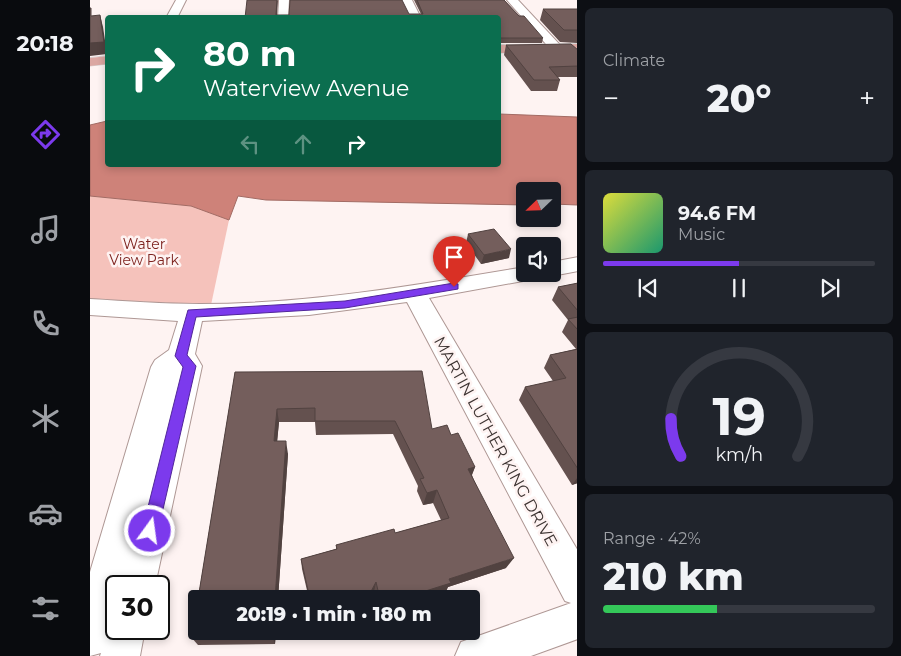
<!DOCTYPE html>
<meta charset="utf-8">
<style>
body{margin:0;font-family:Montserrat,sans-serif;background:#20242c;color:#f1f3f6;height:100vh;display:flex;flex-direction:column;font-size:19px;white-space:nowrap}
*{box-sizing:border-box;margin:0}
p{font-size:16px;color:#9ea1a6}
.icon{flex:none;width:28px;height:28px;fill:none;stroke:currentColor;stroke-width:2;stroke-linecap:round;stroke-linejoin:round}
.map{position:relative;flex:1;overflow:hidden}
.drawer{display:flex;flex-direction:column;gap:8px;padding:8px;background:#0d0f14;width:324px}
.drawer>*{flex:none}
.banner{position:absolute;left:15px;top:15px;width:396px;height:152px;border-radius:5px;box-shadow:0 2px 8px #0003;background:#0b6e4f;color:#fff;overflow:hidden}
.needle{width:32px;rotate:247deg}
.controls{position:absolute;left:426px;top:182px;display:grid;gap:10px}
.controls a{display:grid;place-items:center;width:45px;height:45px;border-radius:5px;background:#171b24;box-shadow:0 2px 8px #0003;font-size:25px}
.speed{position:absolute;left:15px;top:575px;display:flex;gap:10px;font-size:25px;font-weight:700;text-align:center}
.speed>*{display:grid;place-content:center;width:65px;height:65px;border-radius:50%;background:#171b24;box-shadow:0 2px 8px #0003;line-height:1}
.speed .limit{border:2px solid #111;border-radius:8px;background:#fff;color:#111}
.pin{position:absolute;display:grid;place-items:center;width:42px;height:42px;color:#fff;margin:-51px -21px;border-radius:50% 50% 50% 0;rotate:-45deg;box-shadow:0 0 5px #0007}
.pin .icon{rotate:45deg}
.me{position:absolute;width:55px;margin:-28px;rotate:14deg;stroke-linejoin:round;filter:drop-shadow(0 0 4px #0008)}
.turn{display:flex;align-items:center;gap:18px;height:105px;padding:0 15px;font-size:22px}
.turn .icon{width:65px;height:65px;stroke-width:2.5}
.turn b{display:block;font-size:35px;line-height:42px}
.lanes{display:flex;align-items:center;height:48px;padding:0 15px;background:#0003;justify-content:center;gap:25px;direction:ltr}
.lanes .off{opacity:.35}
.big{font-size:38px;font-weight:800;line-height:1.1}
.drawer .tile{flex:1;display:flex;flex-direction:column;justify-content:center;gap:8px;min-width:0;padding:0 18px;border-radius:8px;background:#20242c}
.drawer .dial{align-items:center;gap:0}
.dial svg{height:130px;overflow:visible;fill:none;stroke:#363941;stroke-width:7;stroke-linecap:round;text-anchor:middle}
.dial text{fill:#f1f3f6;stroke:none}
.song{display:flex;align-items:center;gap:15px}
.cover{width:60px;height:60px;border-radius:8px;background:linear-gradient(135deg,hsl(60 70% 55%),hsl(160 70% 35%))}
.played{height:5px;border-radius:2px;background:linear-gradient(90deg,#7c3aed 50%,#363941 50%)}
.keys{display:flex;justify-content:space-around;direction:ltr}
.heat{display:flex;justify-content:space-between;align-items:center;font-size:28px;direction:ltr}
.charge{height:8px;border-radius:4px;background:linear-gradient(90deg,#34c759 42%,#363941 0)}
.trip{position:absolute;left:98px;top:590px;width:292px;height:50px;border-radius:5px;background:#171b24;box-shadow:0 2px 8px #0003;font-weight:800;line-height:50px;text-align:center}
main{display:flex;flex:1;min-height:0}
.tab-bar{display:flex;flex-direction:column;width:90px;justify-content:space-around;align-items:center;background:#090b0e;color:#9ea1a6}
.tab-bar .icon{width:35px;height:35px}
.tab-bar .on{color:#7c3aed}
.tab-bar b{font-size:22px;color:#f1f3f6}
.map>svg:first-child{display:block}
.green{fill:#f5c2bb}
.water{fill:#ce8279;stroke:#a26b64}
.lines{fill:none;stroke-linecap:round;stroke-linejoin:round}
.minor-casing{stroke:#ae9794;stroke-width:2}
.major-casing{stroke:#d4d2d2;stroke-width:1}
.minor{fill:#fff;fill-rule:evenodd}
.major{fill:#dba7a2;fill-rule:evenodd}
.wall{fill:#64514f}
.shaded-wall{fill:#514240}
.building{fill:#745e5c;stroke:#514240}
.route{fill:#7c3aed;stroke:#51269a}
.labels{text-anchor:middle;stroke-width:5;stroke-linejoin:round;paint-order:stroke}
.park-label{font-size:14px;fill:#7e231f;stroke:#fef3f2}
.near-street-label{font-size:16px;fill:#3d3432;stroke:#fef3f2}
</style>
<main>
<nav class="tab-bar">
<b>20:18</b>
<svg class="icon on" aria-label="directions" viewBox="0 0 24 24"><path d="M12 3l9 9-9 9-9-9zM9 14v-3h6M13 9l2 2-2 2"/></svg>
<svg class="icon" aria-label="music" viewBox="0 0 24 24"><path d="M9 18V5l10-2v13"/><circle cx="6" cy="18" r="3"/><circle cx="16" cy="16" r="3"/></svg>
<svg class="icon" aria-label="phone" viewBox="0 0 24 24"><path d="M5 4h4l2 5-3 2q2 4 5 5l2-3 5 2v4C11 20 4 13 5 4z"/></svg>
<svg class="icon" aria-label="climate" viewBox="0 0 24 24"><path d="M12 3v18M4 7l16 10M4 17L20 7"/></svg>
<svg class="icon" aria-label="car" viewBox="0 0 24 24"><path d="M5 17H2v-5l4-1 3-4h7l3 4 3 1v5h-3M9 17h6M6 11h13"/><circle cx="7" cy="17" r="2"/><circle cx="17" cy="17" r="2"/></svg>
<svg class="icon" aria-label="filters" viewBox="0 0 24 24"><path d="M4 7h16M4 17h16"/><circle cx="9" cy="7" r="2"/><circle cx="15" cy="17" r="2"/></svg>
</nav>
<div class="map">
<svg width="488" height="656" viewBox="0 0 488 656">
<rect width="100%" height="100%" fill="#fef3f2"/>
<!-- green -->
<path class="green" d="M0 196 101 206 139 220 121 305 0 299Z"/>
<!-- water -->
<path class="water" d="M409 114 487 117V205L463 204 462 191H435V205L176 200 148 196 139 220 101 206 0 196V125L17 121 18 165H409Z"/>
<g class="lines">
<defs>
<path id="minor" d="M86 0H96L87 18H76Z
M189 0H199L198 18H188Z
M312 0H322L331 18H320Z
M417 0H428L471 46 473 49 471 52H463Z
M488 257V271L462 276 454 274H462V262Z
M435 267V274H447L444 279 339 298 488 551V639L441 656H365L371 642 481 603 475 601 317 302 219 315 112 321 105 354 112 366 65 586H26V629H55L50 656H10L11 653 0 656V572L61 367 65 360 79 350 88 321 0 315V299C37 301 73 304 110 304 219 304 328 285 435 267Z"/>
<path id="major" d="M488 44V52L409 53V45Z
M18 56V64L0 66V58Z"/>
</defs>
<!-- minor casing -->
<use href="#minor" class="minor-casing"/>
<!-- major casing -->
<use href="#major" class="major-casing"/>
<!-- minor -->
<use href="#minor" class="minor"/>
<!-- major -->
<use href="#major" class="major"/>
</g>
<!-- wall -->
<path class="wall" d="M188 0 187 15 331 14 324 0H414L429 16 453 38 452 43H409V18H155Z
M453 9H488V43L470 42 450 20Z
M416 45 488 50V77H468L470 80 467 91H441L414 55Z
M378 234 419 258 391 264 376 243Z
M488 283V483L482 485 429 400 435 387 463 381 454 368 460 355 486 349 472 332 478 320 462 300 468 287Z
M145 372 361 435 385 467 382 475 416 568 358 587 355 593 336 599H286L284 592 280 599H219L212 569 211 559 246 549V545L305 533 351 520 343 503 333 505 327 491 328 486 303 434 226 435 225 422H189L187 441 198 454 188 599H108Z
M106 631H186L185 644 108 645 101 637Z"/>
<!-- shaded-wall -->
<path class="shaded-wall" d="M10 15 13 27 17 54 0 56V43Z
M421 249 419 258 391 264 394 255Z
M187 409 189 422 186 454 184 441Z
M196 441 198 454 188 599H185Z
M385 467 380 479 378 469Z
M488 477V483L482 485Z
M347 490 343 503 333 505 337 493Z
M424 558 416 568 358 587 355 593 336 599H310L359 579Z
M286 582 284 592 280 599H277Z
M182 631H186L185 644 182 636Z"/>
<!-- building -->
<path class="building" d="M157 0H187L186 15H199L200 0H312L319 14H333L327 0H414L429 16H434L453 38H410L409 40V18H155Z
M0 8H1V16L10 15 14 42 0 43Z
M453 9H488V30H474Z
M481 44 488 50V66L459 67 470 80H444L416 45Z
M404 229 421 249 394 255 378 234Z
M488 283V311L468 287Z
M488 317V330L478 319Z
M488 349V469L435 387 476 378 460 355Z
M332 371 342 429 357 425 361 435 368 433 385 467 378 469 424 558 359 579 361 583 310 599H290L286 582 277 599H220L211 559 247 549 246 545 304 529 305 533 359 518 347 490 337 493 330 479 334 478 305 421H225V408L187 409 184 441H196L185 599H108L145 372Z
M106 608V631H182V636L101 637Z"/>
<!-- route -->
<path class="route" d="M364 283 368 284V289L255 308 106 317 97 355 106 366 68 531 65 537 60 539 54 537 52 531 93 367 85 356 98 310 255 301Z"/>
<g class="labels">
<!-- park labels -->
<g class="park-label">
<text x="54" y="249">Water<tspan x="54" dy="16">View Park</tspan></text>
</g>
<!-- near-street labels -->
<g class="near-street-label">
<text transform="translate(406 441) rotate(61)" y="6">MARTIN LUTHER KING DRIVE</text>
</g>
</g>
</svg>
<div class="controls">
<a><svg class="needle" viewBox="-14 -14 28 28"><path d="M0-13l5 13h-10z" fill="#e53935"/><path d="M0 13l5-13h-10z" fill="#9ea1a6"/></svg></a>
<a><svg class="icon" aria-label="sound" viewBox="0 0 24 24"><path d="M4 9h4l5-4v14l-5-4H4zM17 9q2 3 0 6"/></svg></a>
</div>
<div class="speed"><div class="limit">30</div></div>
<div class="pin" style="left:364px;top:287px;background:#d93025"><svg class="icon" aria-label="arrive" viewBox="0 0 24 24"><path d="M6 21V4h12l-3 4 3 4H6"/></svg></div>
<svg class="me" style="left:60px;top:531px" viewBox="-20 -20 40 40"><circle r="17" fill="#7c3aed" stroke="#fff" stroke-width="3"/><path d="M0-11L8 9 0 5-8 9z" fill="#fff"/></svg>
<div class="trip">20:19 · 1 min · 180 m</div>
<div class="banner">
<div class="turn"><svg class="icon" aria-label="right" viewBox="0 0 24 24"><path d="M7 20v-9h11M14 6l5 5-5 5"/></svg><div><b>80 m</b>Waterview Avenue</div></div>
<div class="lanes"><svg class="icon off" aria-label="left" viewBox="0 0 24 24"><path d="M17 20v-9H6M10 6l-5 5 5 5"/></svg><svg class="icon off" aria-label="ahead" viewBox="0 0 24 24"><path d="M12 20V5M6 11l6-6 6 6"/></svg><svg class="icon" aria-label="right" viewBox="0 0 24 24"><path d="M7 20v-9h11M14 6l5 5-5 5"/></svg></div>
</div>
</div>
<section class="drawer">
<div class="tile"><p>Climate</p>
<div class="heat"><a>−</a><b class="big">20°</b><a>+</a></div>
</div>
<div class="tile">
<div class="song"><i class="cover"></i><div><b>94.6 FM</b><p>Music</p></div></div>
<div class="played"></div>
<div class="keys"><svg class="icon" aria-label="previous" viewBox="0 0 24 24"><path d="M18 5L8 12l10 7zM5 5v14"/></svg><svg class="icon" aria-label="pause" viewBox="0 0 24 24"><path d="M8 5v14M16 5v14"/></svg><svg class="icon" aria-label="next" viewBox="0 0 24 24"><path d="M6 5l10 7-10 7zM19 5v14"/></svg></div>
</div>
<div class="tile dial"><svg viewBox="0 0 100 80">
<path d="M14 69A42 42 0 1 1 86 69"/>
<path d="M14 69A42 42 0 0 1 8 46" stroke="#7c3aed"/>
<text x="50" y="56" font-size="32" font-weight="700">19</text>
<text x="50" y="72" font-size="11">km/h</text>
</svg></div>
<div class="tile"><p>Range · 42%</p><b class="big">210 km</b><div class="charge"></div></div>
</section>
</main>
